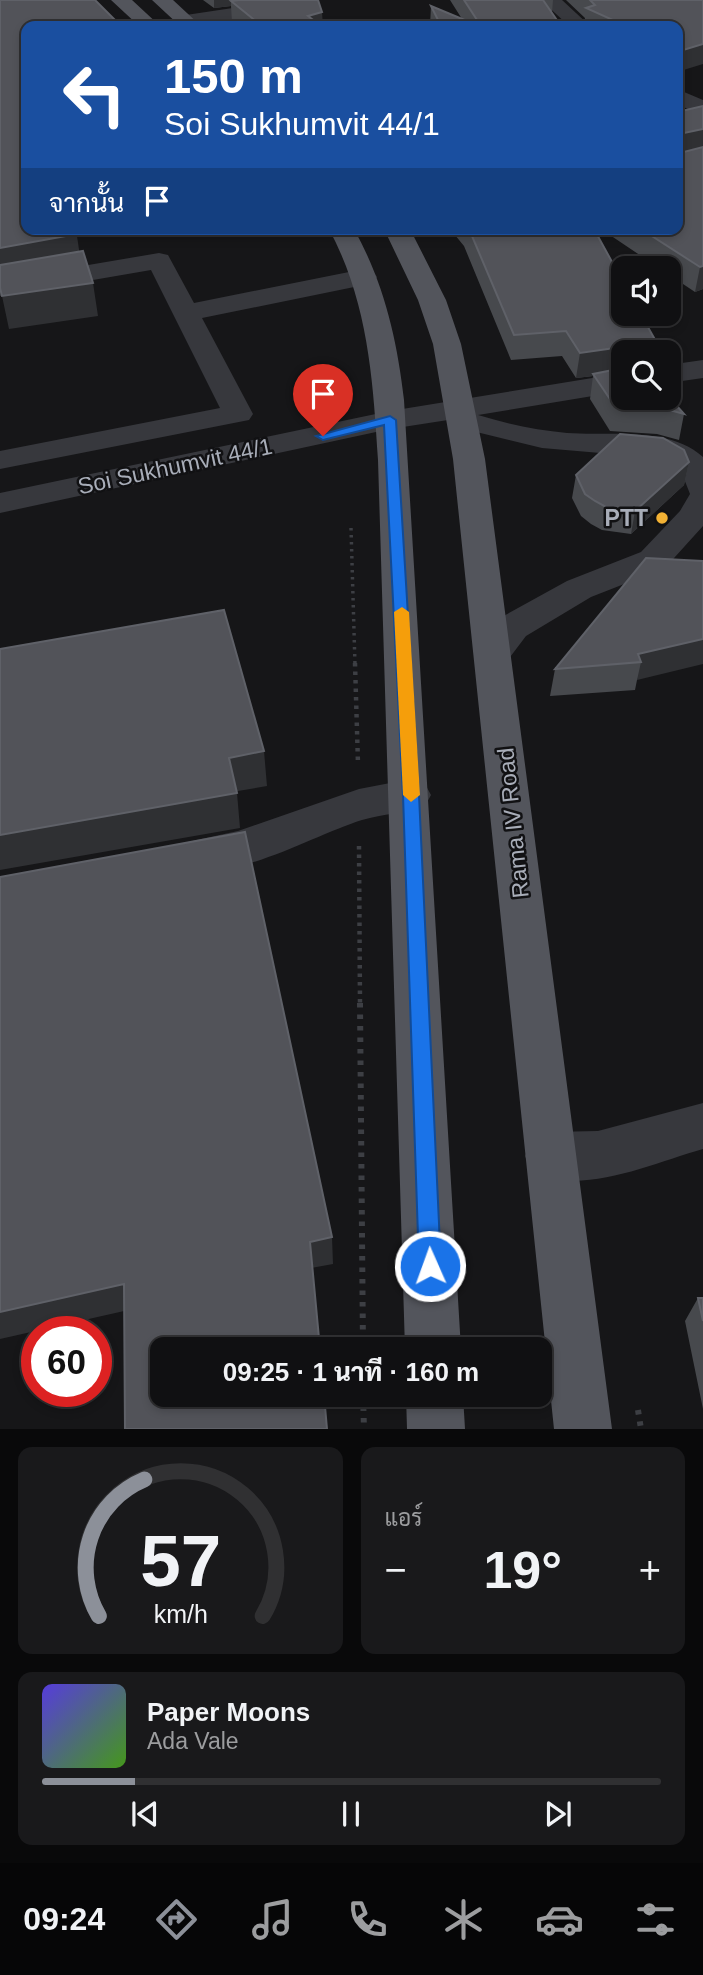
<!DOCTYPE html>
<html lang="th">
<meta charset="utf-8">
<style>
body{margin:0;font-family:Arial,Sarabun,sans-serif;background:#19191b;color:#f1f3f6;height:100vh;display:flex;flex-direction:column;font-size:26px;white-space:nowrap}
*{box-sizing:border-box;margin:0}
p{font-size:23px;color:#9c9d9f}
.icon{flex:none;width:38px;height:38px;fill:none;stroke:currentColor;stroke-width:2;stroke-linecap:round;stroke-linejoin:round}
.map{position:relative;height:1429px;overflow:hidden}
.side{display:flex;flex-direction:column;gap:18px;padding:18px;background:#09090a;flex:1}
.side>*{flex:none}
.guide{position:absolute;left:21px;top:21px;width:662px;height:214px;border-radius:14px;box-shadow:0 4px 10px #0003,0 0 0 2px #303032;background:#1a4fa0;color:#fff;overflow:hidden}
.buttons{position:absolute;left:611px;top:256px;display:grid;gap:14px}
.buttons a{display:grid;place-items:center;width:70px;height:70px;border-radius:14px;background:#101012;box-shadow:0 4px 10px #0003,0 0 0 2px #303032;font-size:35px}
.speed{position:absolute;left:21px;top:1316px;display:flex;gap:14px;font-size:35px;font-weight:700;text-align:center}
.speed>*{display:grid;place-content:center;width:91px;height:91px;border-radius:50%;background:#101012;box-shadow:0 4px 10px #0003,0 0 0 2px #303032;line-height:1}
.speed .limit{border:10px solid #d22;background:#fff;color:#111}
.pin{position:absolute;display:grid;place-items:center;width:60px;height:60px;color:#fff;margin:-72px -30px;border-radius:50% 50% 50% 0;rotate:-45deg;box-shadow:0 0 7px #0007}
.pin .icon{rotate:45deg}
.me{position:absolute;width:77px;margin:-38px;rotate:358deg;stroke-linejoin:round;filter:drop-shadow(0 0 5px #0008)}
.turn{display:flex;align-items:center;gap:24px;height:147px;padding:0 28px;font-size:32px}
.turn .icon{width:91px;height:91px;stroke-width:2.5}
.turn b{display:block;font-size:49px;line-height:60px}
.then{display:flex;align-items:center;height:66px;padding:0 28px;background:#0003;gap:14px;font-size:26px}
.big{font-size:52px;font-weight:800;line-height:1.1}
.side .card{flex:1;display:flex;flex-direction:column;justify-content:center;gap:10px;min-width:0;padding:0 24px;border-radius:14px;background:#19191b}
.side .dial{align-items:center;gap:0}
.dial svg{height:182px;overflow:visible;fill:none;stroke:#303032;stroke-width:7;stroke-linecap:round;text-anchor:middle}
.dial text{fill:#f1f3f6;stroke:none}
.song{display:flex;align-items:center;gap:21px}
.cover{width:84px;height:84px;border-radius:10px;background:linear-gradient(135deg,hsl(250 70% 55%),hsl(100 70% 35%))}
.played{height:7px;border-radius:4px;background:linear-gradient(90deg,#8c9099 15%,#303032 15%)}
.keys{display:flex;justify-content:space-around;direction:ltr}
.heat{display:flex;justify-content:space-between;align-items:center;font-size:38px;direction:ltr}
.side .tiles{flex:1;display:grid;gap:18px;grid-template-columns:1fr 1fr}
.card:last-child{grid-column:span 2}
.trip{position:absolute;left:150px;top:1337px;width:402px;height:70px;border-radius:14px;background:#101012;box-shadow:0 4px 10px #0003,0 0 0 2px #303032;font-weight:800;line-height:70px;text-align:center}
.tabs{display:flex;height:112px;justify-content:space-around;align-items:center;background:#060607;color:#9c9d9f}
.tabs .icon{width:49px;height:49px}
.tabs .active{color:#8c9099}
.tabs b{font-size:32px;color:#f1f3f6}
.map>svg:first-child{display:block}
.lines{fill:none;stroke-linecap:round;stroke-linejoin:round}
.path-far2{stroke:#3d3f44;stroke-width:3.5;stroke-dasharray:2.5 4.5;stroke-linecap:butt}
.path-far1{stroke:#3d3f44;stroke-width:4.5;stroke-dasharray:3.5 5;stroke-linecap:butt}
.path{stroke:#3d3f44;stroke-width:6;stroke-dasharray:4.5 7;stroke-linecap:butt}
.minor{fill:#37383d;fill-rule:evenodd}
.major{fill:#53555c;fill-rule:evenodd}
.wall{fill:#47494d}
.shaded-wall{fill:#2f3033}
.building{fill:#525359;stroke:#5f6168;stroke-width:2}
.route{fill:#1a73e8;stroke:#114b97;stroke-width:2}
.slow{fill:#f59e0b}
.poi-dot{fill:#f2b134;stroke:#111113;stroke-width:2.5}
.labels{text-anchor:middle;stroke-width:5;stroke-linejoin:round;paint-order:stroke}
.street-label{font-size:23px;fill:#a8adb8;stroke:#111113}
.poi-label{font-size:23px;font-weight:bold;fill:#a8adb8;stroke:#111113;text-anchor:end}
</style>
<div class="map">
<svg width="703" height="1429" viewBox="0 0 703 1429">
<rect width="100%" height="100%" fill="#161618"/>
<g class="lines">
<!-- path-far2 -->
<path class="path-far2" d="M351 528 355 665"/>
<!-- path-far1 -->
<path class="path-far1" d="M355 663 358 764
M359 846 360 1005"/>
<!-- path -->
<path class="path" d="M360 1003 363 1349
M363 1395 364 1429
M638 1410 641 1429"/>
<!-- minor -->
<path class="minor" d="M541 0H562L590 26H569Z
M259 4 266 6 269 10 266 14 190 26 179 25 176 21 186 15Z
M677 89 703 100V116L677 104Z
M159 253 168 255 194 303 364 269 373 271 377 277 373 283 364 285 202 318 253 414 249 420 0 469V451L220 408 151 270 0 296V280Z
M703 360V378L668 383V365Z
M623 373V391L478 415C507 424 537 430 567 433 609 436 670 426 703 457V526L665 568 591 597 526 636 507 661 494 665 481 661 476 652 500 618 567 581 641 552 680 511 690 494 681 471 659 458 542 448 452 426 448 420 390 429 0 513V493L390 411Z
M411 779 425 784 431 795 425 806C405 813 383 814 362 820 313 835 233 884 183 867L177 855 183 843 238 831 359 789Z
M703 1103V1149C650 1164 586 1195 532 1173L525 1156 532 1139 550 1132 598 1131Z"/>
<!-- major -->
<path class="major" d="M111 0H132L160 26H139Z
M152 0H173L201 26H180Z
M329 229H354C384 283 397 339 404 400L461 1349H405L378 460C373 379 368 302 329 229Z
M384 229H410L446 300 461 344 485 459 612 1429H554L453 459 433 344 418 300Z
M406 1395H463L465 1429H407Z"/>
</g>
<!-- wall -->
<path class="wall" d="M203 0H318L323 26H237L232 22 231 6 214 8Z
M450 0H553L552 13 561 26H430L431 6 462 19Z
M566 0H703L677 72V26H584L585 18Z
M677 112 703 289 695 292 668 274V268H659L601 229H677Z
M450 229H594L662 352H623V397L673 401 684 414 679 440 657 434 610 431 590 399 593 376 576 378 562 356 511 360 464 246Z
M689 462 684 485 631 534 602 530 591 524 581 516 572 498 576 475Z
M703 561 637 680 635 690 550 696 555 669Z
M698 1298H703V1409L685 1321Z"/>
<!-- shaded-wall -->
<path class="shaded-wall" d="M214 0H259L231 1V6L214 8Z
M322 12 323 26H308V16Z
M703 44V64L677 72 680 51Z
M703 129V150L677 157 679 134Z
M72 229H123L77 236 81 263 0 279V248Z
M703 266V289L695 292 700 267Z
M93 283 98 316 9 329 2 296Z
M629 346 628 352H623V371L593 374V376L576 378 580 353Z
M677 380 672 406 668 397V382Z
M689 462 684 485 631 534 635 511Z
M703 639V664L637 680 641 662 638 654Z
M264 751 267 786 232 792 229 758Z
M237 793 240 828 0 870V835Z
M332 1237 333 1264 311 1268 310 1242Z
M124 1284 133 1309 0 1339V1312Z"/>
<!-- building -->
<path class="building" d="M0 0H95L121 26H26V229H75L77 234 0 248Z
M239 0H318L322 12 308 16 321 26H262L231 1Z
M464 0H543L561 26H481Z
M590 0H703V44L680 51 677 50V26H626L586 8 595 5Z
M431 6 479 26H441Z
M703 106V129L679 134 680 153 703 147V266L700 267 641 229H677V112Z
M469 229H594L623 282V313H640L662 352H629V346L580 353 566 331 514 335Z
M83 251 93 283 2 296 0 288V265Z
M668 364 677 380 668 382Z
M623 368V397H668V396L684 414 662 408 614 405 593 374Z
M620 434 663 438 684 450 689 462 635 511 606 507 595 501 585 494 576 475Z
M646 558 703 561V639L638 654 641 662 555 669Z
M224 610 264 751 229 758 237 793 0 835V649Z
M245 832 332 1237 310 1242 320 1349H163V1395H324L327 1429H125L124 1284 0 1312V877Z
M698 1298H703V1321Z"/>
<!-- route -->
<path class="route" d="M390 416 396 420 419 795 441 1266 438 1274 430 1277 422 1274 419 1266 403 795 384 425 323 440 316 436Z"/>
<!-- slow -->
<path class="slow" d="M402 607 409 612 420 795 411 802 403 795 394 612Z"/>
<!-- markers -->
<circle class="poi-dot" cx="662" cy="518" r="7"/>
<g class="labels">
<!-- street labels -->
<g class="street-label">
<text transform="translate(175 466) rotate(-12)" y="8">Soi Sukhumvit 44/1</text>
<text transform="translate(513 823) rotate(-96)" y="8">Rama IV Road</text>
</g>
<!-- poi labels -->
<g class="poi-label">
<text x="648" y="526">PTT</text>
</g>
</g>
</svg>
<div class="buttons">
<a><svg class="icon" aria-label="sound" viewBox="0 0 24 24"><path d="M4 9h4l5-4v14l-5-4H4zM17 9q2 3 0 6"/></svg></a>
<a><svg class="icon" aria-label="search" viewBox="0 0 24 24"><circle cx="10" cy="10" r="6"/><path d="M15 15l6 6"/></svg></a>
</div>
<div class="speed"><div class="limit">60</div></div>
<div class="pin" style="left:323px;top:436px;background:#d93025"><svg class="icon" aria-label="arrive" viewBox="0 0 24 24"><path d="M6 21V4h12l-3 4 3 4H6"/></svg></div>
<svg class="me" style="left:430px;top:1266px" viewBox="-20 -20 40 40"><circle r="17" fill="#1a73e8" stroke="#fff" stroke-width="3"/><path d="M0-11L8 9 0 5-8 9z" fill="#fff"/></svg>
<div class="trip">09:25 · 1 นาที · 160 m</div>
<div class="guide">
<div class="turn"><svg class="icon" aria-label="left" viewBox="0 0 24 24"><path d="M17 20v-9H6M10 6l-5 5 5 5"/></svg><div><b>150 m</b>Soi Sukhumvit 44/1</div></div>
<div class="then">จากนั้น<svg class="icon" aria-label="arrive" viewBox="0 0 24 24"><path d="M6 21V4h12l-3 4 3 4H6"/></svg></div>
</div>
</div>
<section class="side">
<div class="tiles">
<div class="card dial"><svg viewBox="0 0 100 80">
<path d="M14 69A42 42 0 1 1 86 69"/>
<path d="M14 69A42 42 0 0 1 34 9" stroke="#8c9099"/>
<text x="50" y="56" font-size="32" font-weight="700">57</text>
<text x="50" y="72" font-size="11">km/h</text>
</svg></div>
<div class="card"><p>แอร์</p>
<div class="heat"><a>−</a><b class="big">19°</b><a>+</a></div>
</div>
<div class="card">
<div class="song"><i class="cover"></i><div><b>Paper Moons</b><p>Ada Vale</p></div></div>
<div class="played"></div>
<div class="keys"><svg class="icon" aria-label="previous" viewBox="0 0 24 24"><path d="M18 5L8 12l10 7zM5 5v14"/></svg><svg class="icon" aria-label="pause" viewBox="0 0 24 24"><path d="M8 5v14M16 5v14"/></svg><svg class="icon" aria-label="next" viewBox="0 0 24 24"><path d="M6 5l10 7-10 7zM19 5v14"/></svg></div>
</div>
</div>
</section>
<nav class="tabs">
<b>09:24</b>
<svg class="icon active" aria-label="directions" viewBox="0 0 24 24"><path d="M12 3l9 9-9 9-9-9zM9 14v-3h6M13 9l2 2-2 2"/></svg>
<svg class="icon" aria-label="music" viewBox="0 0 24 24"><path d="M9 18V5l10-2v13"/><circle cx="6" cy="18" r="3"/><circle cx="16" cy="16" r="3"/></svg>
<svg class="icon" aria-label="phone" viewBox="0 0 24 24"><path d="M5 4h4l2 5-3 2q2 4 5 5l2-3 5 2v4C11 20 4 13 5 4z"/></svg>
<svg class="icon" aria-label="climate" viewBox="0 0 24 24"><path d="M12 3v18M4 7l16 10M4 17L20 7"/></svg>
<svg class="icon" aria-label="car" viewBox="0 0 24 24"><path d="M5 17H2v-5l4-1 3-4h7l3 4 3 1v5h-3M9 17h6M6 11h13"/><circle cx="7" cy="17" r="2"/><circle cx="17" cy="17" r="2"/></svg>
<svg class="icon" aria-label="filters" viewBox="0 0 24 24"><path d="M4 7h16M4 17h16"/><circle cx="9" cy="7" r="2"/><circle cx="15" cy="17" r="2"/></svg>
</nav>
